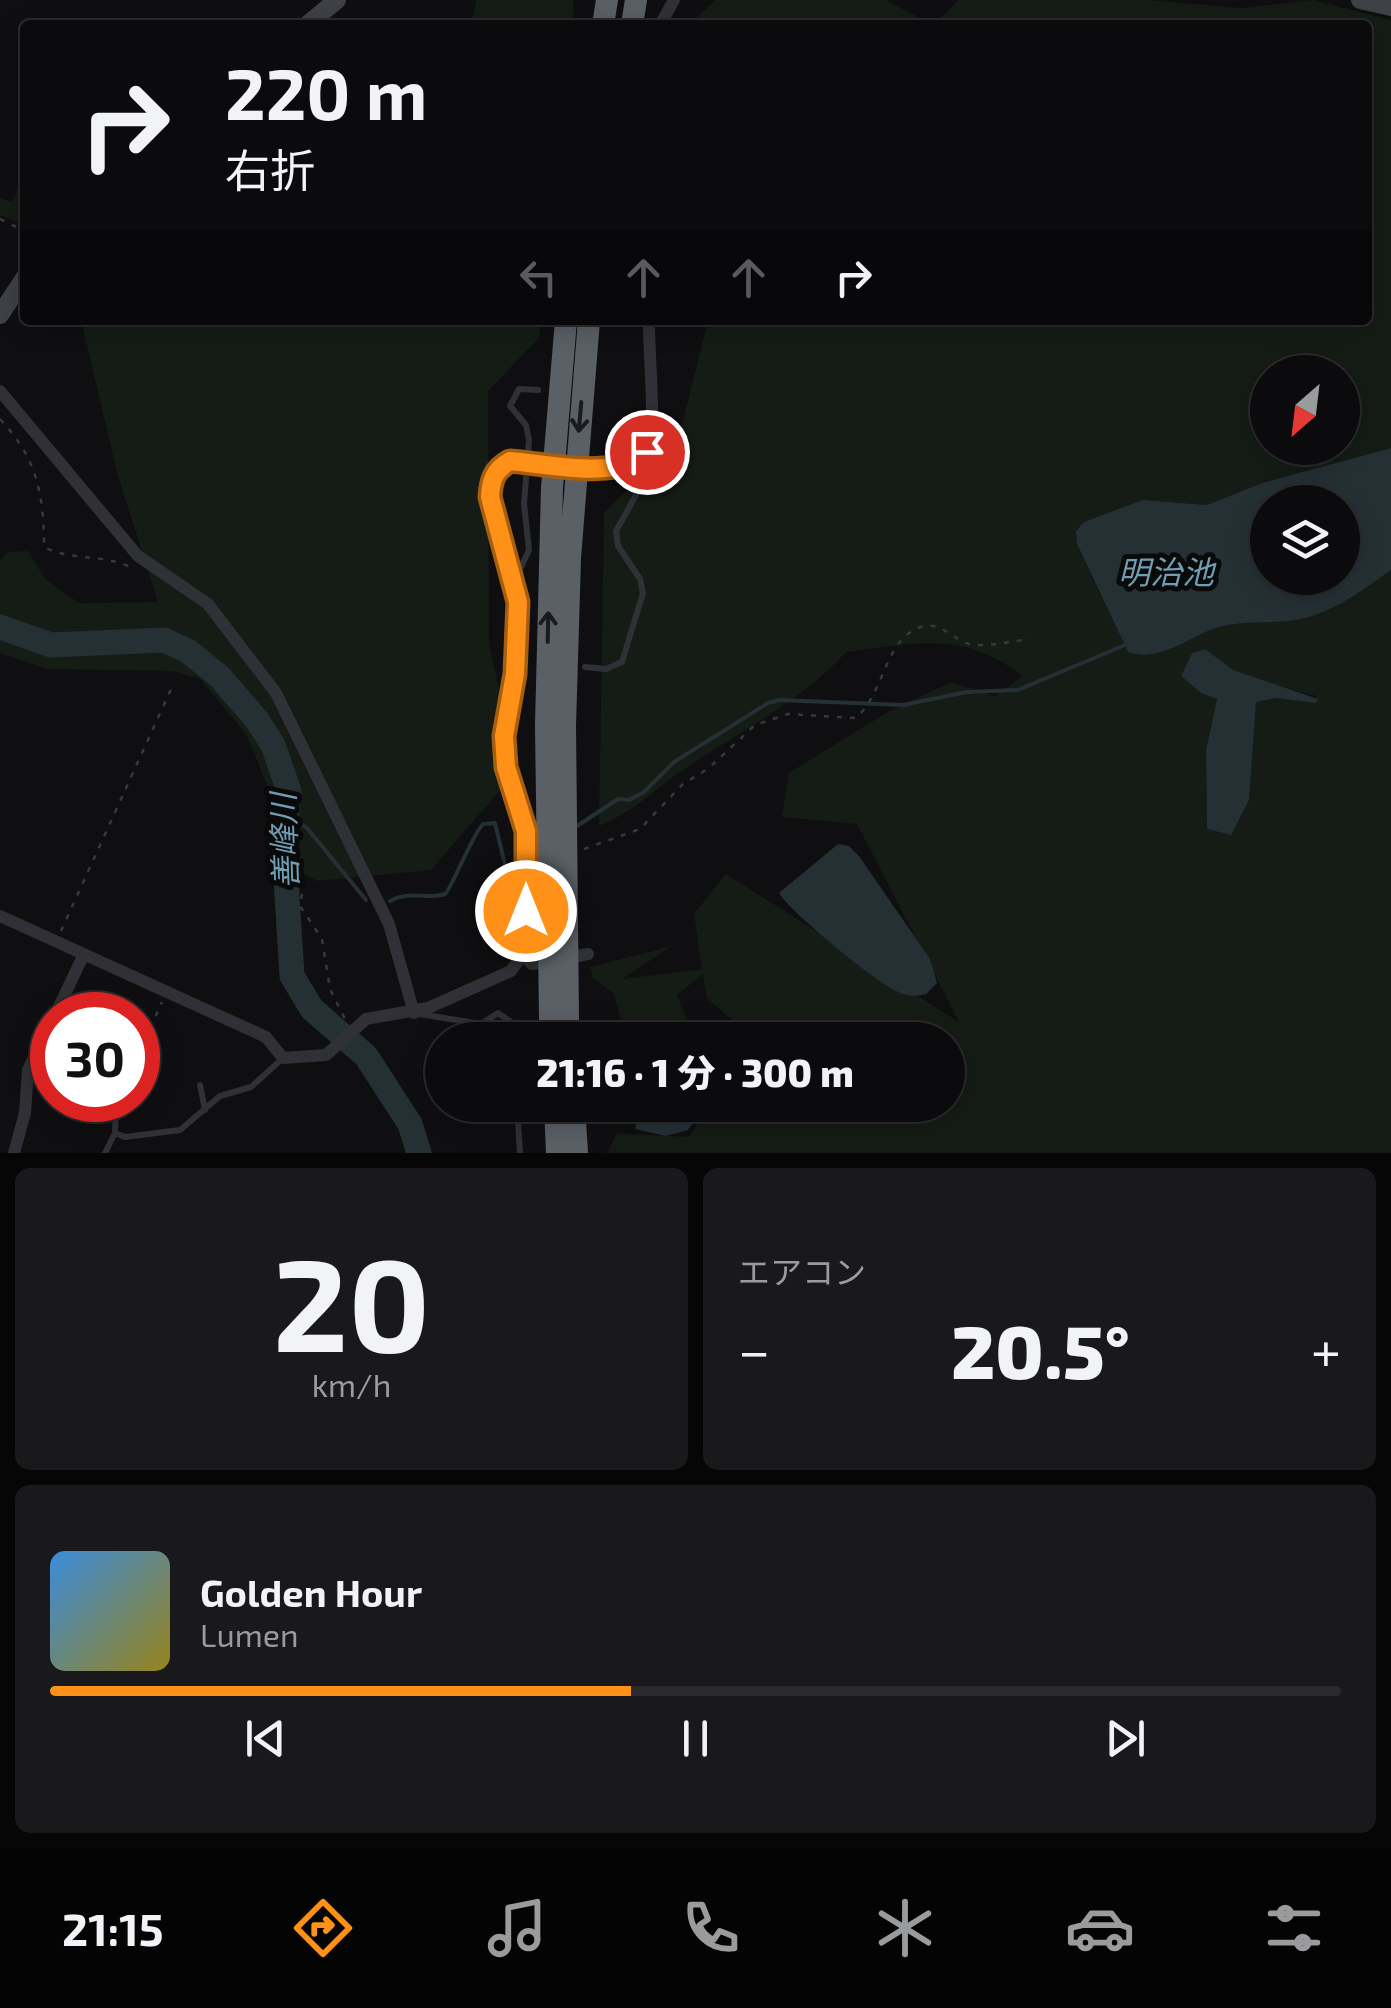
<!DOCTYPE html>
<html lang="ja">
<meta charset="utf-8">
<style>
body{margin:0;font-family:"Exo 2","Noto Sans JP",sans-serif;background:#19191b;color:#f1f3f6;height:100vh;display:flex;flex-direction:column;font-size:38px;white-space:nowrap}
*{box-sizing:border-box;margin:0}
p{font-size:32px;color:#9a9b9d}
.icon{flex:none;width:55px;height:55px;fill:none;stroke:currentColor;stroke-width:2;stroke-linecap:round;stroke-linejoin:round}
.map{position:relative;height:1153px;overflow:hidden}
.side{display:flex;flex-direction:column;gap:15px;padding:15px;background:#060607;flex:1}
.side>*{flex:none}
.banner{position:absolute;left:20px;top:20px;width:1352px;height:305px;border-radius:10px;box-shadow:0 5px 25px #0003,0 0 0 2px #2b2b2e;background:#0b0b0d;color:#f1f3f6;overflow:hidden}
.needle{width:65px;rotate:208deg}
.tools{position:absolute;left:1250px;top:355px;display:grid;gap:20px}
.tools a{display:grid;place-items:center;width:110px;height:110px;border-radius:50%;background:#0b0b0d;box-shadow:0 5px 25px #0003,0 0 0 2px #2b2b2e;font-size:50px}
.speed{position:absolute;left:30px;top:992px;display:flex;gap:20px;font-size:50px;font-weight:700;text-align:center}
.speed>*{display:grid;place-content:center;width:130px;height:130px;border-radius:50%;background:#0b0b0d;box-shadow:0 5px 25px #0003,0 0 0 2px #2b2b2e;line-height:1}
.speed .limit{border:15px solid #d22;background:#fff;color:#111}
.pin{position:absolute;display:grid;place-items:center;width:85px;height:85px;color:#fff;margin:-42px;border:5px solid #fff;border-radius:50%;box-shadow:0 2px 10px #0007}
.me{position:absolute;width:110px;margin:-55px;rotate:0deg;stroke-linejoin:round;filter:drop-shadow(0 0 8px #0008)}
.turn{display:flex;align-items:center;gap:35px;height:210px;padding:0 40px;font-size:45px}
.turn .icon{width:130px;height:130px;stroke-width:2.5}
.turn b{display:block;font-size:70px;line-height:85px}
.lanes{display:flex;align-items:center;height:95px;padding:0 40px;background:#0003;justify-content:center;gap:50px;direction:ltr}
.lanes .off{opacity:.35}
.big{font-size:75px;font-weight:800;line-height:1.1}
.side .tile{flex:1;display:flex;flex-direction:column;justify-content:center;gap:15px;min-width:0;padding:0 35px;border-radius:15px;background:#19191b}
.side .dial{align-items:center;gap:0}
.dial b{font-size:130px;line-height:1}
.song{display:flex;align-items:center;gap:30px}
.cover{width:120px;height:120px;border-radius:15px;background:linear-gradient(135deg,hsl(210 70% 55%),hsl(50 70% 35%))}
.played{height:10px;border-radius:5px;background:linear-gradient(90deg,#ff9118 45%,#2b2b2e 45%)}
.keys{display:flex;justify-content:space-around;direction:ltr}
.heat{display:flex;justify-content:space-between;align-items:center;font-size:55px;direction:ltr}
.side .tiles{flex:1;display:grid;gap:15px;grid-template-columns:1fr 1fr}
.tile:last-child{grid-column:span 2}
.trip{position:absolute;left:425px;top:1022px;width:540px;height:100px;border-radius:50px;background:#0b0b0d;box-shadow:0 5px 25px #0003,0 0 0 2px #2b2b2e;font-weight:800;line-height:100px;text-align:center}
.tabs{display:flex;height:160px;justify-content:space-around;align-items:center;background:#040405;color:#9a9b9d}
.tabs .icon{width:70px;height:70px}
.tabs .current{color:#ff9118}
.tabs b{font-size:45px;color:#f1f3f6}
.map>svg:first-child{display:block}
.green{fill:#151b15;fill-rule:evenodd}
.water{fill:#253035;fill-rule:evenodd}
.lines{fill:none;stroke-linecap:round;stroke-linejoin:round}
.stream{stroke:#253035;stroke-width:4}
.river{stroke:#253035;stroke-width:25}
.path{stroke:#36393d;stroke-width:2.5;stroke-dasharray:5 8;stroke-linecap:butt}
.lane{stroke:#303136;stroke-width:6}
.street{stroke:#303136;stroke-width:12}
.secondary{stroke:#3e4146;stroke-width:18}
.highway{stroke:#5b6067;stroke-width:22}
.street-bridge{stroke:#303136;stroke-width:12}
.highway-bridge{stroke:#5b6067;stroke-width:22}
.oneway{stroke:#1a1b1d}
.route-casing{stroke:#a65e10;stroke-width:25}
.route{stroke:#ff9118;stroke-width:18}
.labels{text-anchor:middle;stroke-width:10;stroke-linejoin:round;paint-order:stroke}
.water-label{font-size:32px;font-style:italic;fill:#719db2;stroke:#0a0a0b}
</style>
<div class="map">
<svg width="1391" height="1153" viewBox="0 0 1391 1153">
<rect width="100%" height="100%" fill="#0f0f11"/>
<!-- green -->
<path class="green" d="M476 0H573L574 25H471Z
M715 0H886L933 25H689Z
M958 0H1148L1241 8 1313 0 1391 20V448L1262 483 1207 505 1143 500 1084 522 1076 531 1077 545 1128 652 1250 619 1306 618 1360 592 1391 570V1153H607L617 1133 689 1137 710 1105H948V1040H754L707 998 703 974 677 995 688 1022 624 1031 614 994 593 978 590 967 672 946 622 979 702 969 694 914 726 874 959 1022 857 824 782 817 789 773 886 713 951 682 995 696 1023 676C963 630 916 643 846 652 802 701 737 733 683 770 654 790 631 813 599 826L604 513 679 436 708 320H1368V25H934ZM1268 372H1342V448H1268ZM1192 653 1251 678 1316 696 1315 703 1276 698 1256 702 1231 835 1207 829 1206 750 1217 699 1201 693 1181 676Z
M25 171V225L0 215V198L12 202Z
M81 320H541L539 338 488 391 489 644 517 771 431 870 317 881 271 857 270 792 246 734 200 679 173 671 47 669 0 653V561L8 552 28 551 46 580 79 603 158 602 118 476Z"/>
<!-- water -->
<path class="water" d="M1391 448V570C1366 588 1339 608 1309 617 1279 626 1247 618 1216 628 1188 637 1159 663 1128 652L1077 544 1076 531 1084 522 1143 500 1207 505 1262 483ZM1342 502V578H1268V502Z
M1205 649 1233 670 1318 699 1316 703 1276 698 1256 702 1249 800 1231 835 1207 829 1206 750 1217 699 1201 693 1181 676 1192 653Z
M838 844 849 846 859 856 930 959 937 983 926 994C918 996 911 996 903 994 882 988 791 913 779 893Z
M688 1022 691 1031 709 1025 740 1040H621V1032Z
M608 1105H687L697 1117 688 1130 666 1136 635 1129 637 1119 608 1113Z"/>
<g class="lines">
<!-- stream -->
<path class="stream" d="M288 814 307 828 366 900
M577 826 618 799 629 800 644 792 674 762 768 703 779 700 903 705 967 692 1018 690 1125 645
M390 901C409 890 426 900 445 894 450 892 471 837 483 824L495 823 507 873 516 880 522 876"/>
<!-- river -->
<path class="river" d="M0 627 51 645 164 640 188 651 220 677 257 720 273 745 289 791 284 847 292 976 312 1009 366 1056 410 1124 419 1153"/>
<!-- path -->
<path class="path" d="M0 219 25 231
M0 419C37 458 44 495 44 547 71 561 100 554 128 566
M584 849 640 829 683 784 709 768 755 725 788 714 855 718C885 696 884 634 925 626 944 623 957 644 975 645 993 646 1013 641 1030 639
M302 894 300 906 322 939 330 989 346 1021
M61 931 172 687
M145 1040 162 1002"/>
<!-- lane -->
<path class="lane" d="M516 578 529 550 524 504 529 440 526 425 510 406 519 389 538 390
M585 667 606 669 622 662 643 593 640 579 618 546 616 531 641 486 634 465
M420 1014 481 1024 498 1013 511 1022 512 1040
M138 1055 140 1051
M200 1085 205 1110
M517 1105 520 1153
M115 1133 116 1100
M105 1153 115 1133 125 1137 180 1130 220 1096 251 1087 282 1059"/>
<!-- street -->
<path class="street" d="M660 25 674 0
M0 391 138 556 208 604 276 693 389 924 414 1013
M615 468C629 465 641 463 648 449 657 430 648 347 649 320
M0 916 266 1037 283 1058 326 1055 366 1019 428 1008 511 971 522 955 527 939 525 831 507 767 504 736 515 674 519 602 514 570 490 497 491 481 499 467 510 461
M522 955 532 964 588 954
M55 1015 84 954
M14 1153 25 1113 28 1070 52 1021"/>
<!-- secondary -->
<path class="secondary" d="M1360 0 1391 7
M307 25 337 0
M0 315 25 277"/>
<!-- highway -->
<path class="highway" d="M603 25 607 0
M632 25 636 0
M546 725 552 488 566 320
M565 726 570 558 589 320
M568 1020 570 1040
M555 1105 557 1153
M574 1105 577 1153"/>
<!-- street-bridge -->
<path class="street-bridge" d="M510 461 615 468"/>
<!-- highway-bridge -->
<path class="highway-bridge" d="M546 725 550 1019
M565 726 568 1020"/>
</g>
<!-- one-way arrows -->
<defs><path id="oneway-shaft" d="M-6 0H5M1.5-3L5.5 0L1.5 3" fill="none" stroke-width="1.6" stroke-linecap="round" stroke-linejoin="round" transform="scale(2.5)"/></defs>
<g class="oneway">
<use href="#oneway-shaft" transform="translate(580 417) rotate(95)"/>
<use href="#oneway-shaft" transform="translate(548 627) rotate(-89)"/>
</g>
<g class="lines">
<defs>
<path id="route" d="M526 911V831L506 767 504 736 515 674 518 602 490 497C491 480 494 470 510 461 549 464 616 481 647 452"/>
</defs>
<!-- route casing -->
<use href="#route" class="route-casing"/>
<!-- route -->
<use href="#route" class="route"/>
</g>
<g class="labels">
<!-- water labels -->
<g class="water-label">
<text x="1166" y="584">明治池</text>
<text transform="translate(285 841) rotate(-92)" y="11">善峰川</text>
</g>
</g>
</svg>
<div class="tools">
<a><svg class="needle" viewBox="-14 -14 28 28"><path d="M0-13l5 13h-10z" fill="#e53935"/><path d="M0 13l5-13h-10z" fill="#9a9b9d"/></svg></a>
<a><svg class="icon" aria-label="layers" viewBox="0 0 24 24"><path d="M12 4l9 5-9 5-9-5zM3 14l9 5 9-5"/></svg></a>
</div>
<div class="speed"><div class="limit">30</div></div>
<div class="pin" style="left:647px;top:452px;background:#d93025"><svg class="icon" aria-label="arrive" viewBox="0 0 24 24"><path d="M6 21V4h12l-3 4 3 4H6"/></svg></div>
<svg class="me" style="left:526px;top:911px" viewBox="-20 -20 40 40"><circle r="17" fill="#ff9118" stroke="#fff" stroke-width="3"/><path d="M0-11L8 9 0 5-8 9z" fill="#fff"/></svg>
<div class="trip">21:16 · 1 分 · 300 m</div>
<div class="banner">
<div class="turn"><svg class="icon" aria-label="right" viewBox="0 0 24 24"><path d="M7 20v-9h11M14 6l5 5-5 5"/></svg><div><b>220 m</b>右折</div></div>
<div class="lanes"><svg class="icon off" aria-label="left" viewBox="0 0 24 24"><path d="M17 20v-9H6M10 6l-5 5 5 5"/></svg><svg class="icon off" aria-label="ahead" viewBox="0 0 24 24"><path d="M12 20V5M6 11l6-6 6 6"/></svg><svg class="icon off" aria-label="ahead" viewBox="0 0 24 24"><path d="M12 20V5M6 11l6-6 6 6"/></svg><svg class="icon" aria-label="right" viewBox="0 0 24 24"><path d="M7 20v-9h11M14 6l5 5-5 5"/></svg></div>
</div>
</div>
<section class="side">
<div class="tiles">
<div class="tile dial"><b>20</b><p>km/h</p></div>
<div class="tile"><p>エアコン</p>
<div class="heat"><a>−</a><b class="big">20.5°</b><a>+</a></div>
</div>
<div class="tile">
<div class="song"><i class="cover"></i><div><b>Golden Hour</b><p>Lumen</p></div></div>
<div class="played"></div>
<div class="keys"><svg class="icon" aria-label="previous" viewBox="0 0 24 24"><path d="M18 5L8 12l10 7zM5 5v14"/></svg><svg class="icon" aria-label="pause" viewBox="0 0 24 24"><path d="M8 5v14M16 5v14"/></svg><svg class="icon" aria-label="next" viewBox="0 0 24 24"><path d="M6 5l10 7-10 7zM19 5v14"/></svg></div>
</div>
</div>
</section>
<nav class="tabs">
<b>21:15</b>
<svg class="icon current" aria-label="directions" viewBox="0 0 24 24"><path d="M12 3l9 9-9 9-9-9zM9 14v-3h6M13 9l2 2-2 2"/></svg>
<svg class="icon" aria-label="music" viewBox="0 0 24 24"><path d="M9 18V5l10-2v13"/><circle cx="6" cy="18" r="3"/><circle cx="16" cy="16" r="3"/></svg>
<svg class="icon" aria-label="phone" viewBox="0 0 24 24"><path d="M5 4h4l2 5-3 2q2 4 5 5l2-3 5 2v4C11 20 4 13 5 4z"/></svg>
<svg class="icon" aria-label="climate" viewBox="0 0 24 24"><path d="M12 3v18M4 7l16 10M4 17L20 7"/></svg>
<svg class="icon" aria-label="car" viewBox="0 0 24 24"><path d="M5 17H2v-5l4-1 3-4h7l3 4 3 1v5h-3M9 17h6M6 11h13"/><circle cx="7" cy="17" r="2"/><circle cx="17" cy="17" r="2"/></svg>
<svg class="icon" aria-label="filters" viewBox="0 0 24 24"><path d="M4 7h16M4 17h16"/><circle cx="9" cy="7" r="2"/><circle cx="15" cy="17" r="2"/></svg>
</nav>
